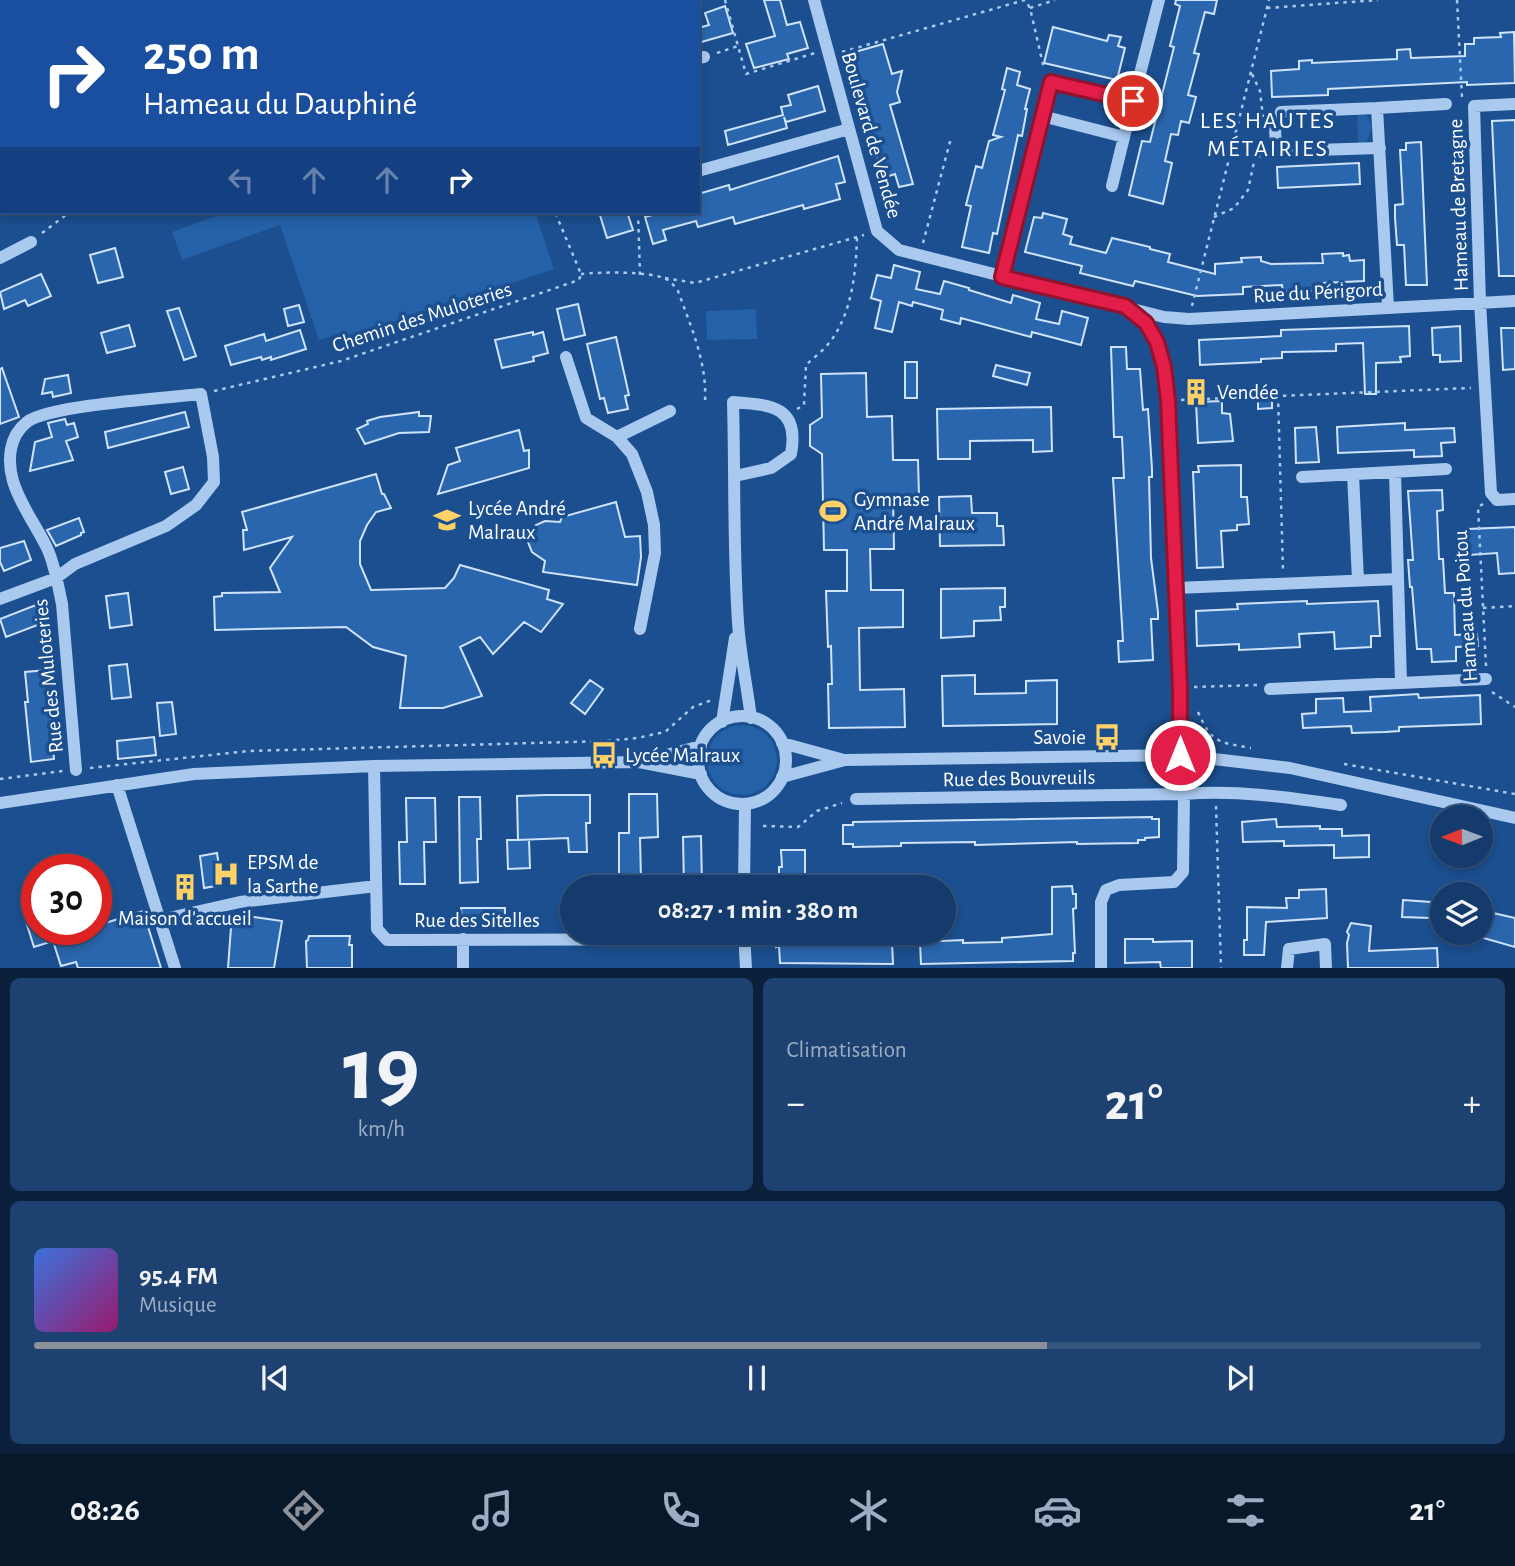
<!DOCTYPE html>
<html lang="fr">
<meta charset="utf-8">
<style>
body{margin:0;font-family:"Alegreya Sans",sans-serif;background:#1d4271;color:#f1f3f6;height:100vh;display:flex;flex-direction:column;font-size:26px;white-space:nowrap}
*{box-sizing:border-box;margin:0}
p{font-size:23px;color:#9dadc1}
.icon{flex:none;width:38px;height:38px;fill:none;stroke:currentColor;stroke-width:2;stroke-linecap:round;stroke-linejoin:round}
.map{position:relative;height:968px;overflow:hidden}
.details{display:flex;flex-direction:column;gap:10px;padding:10px;background:#0b203b;flex:1}
.details>*{flex:none}
.guide{position:absolute;left:0px;top:0px;width:700px;height:214px;box-shadow:0 4px 10px #0003,0 0 0 2px #33557e;background:#1a4fa0;color:#fff;overflow:hidden}
.needle{width:46px;rotate:269deg}
.fabs{position:absolute;left:1430px;top:805px;display:grid;gap:14px}
.fabs a{display:grid;place-items:center;width:63px;height:63px;border-radius:50%;background:#143b6b;box-shadow:0 4px 10px #0003,0 0 0 2px #33557e;font-size:35px}
.speed{position:absolute;left:21px;top:854px;display:flex;gap:14px;font-size:35px;font-weight:700;text-align:center}
.speed>*{display:grid;place-content:center;width:91px;height:91px;border-radius:50%;background:#143b6b;box-shadow:0 4px 10px #0003,0 0 0 2px #33557e;line-height:1}
.speed .limit{border:10px solid #d22;background:#fff;color:#111}
.pin{position:absolute;display:grid;place-items:center;width:60px;height:60px;color:#fff;margin:-30px;border:4px solid #fff;border-radius:50%;box-shadow:0 2px 7px #0007}
.me{position:absolute;width:77px;margin:-38px;rotate:0deg;stroke-linejoin:round;filter:drop-shadow(0 0 5px #0008)}
.turn{display:flex;align-items:center;gap:24px;height:147px;padding:0 28px;font-size:32px}
.turn .icon{width:91px;height:91px;stroke-width:2.5}
.turn b{display:block;font-size:49px;line-height:60px}
.lanes{display:flex;align-items:center;height:66px;padding:0 28px;background:#0003;justify-content:center;gap:35px;direction:ltr}
.lanes .off{opacity:.35}
.big{font-size:52px;font-weight:600;line-height:1.1}
.details .widget{flex:1;display:flex;flex-direction:column;justify-content:center;gap:10px;min-width:0;padding:0 24px;border-radius:10px;background:#1d4271}
.details .dial{align-items:center;gap:0}
.dial b{font-size:91px;line-height:1}
.song{display:flex;align-items:center;gap:21px}
.cover{width:84px;height:84px;border-radius:10px;background:linear-gradient(135deg,hsl(220 70% 55%),hsl(320 70% 35%))}
.played{height:7px;border-radius:4px;background:linear-gradient(90deg,#8c9099 70%,#33557e 70%)}
.keys{display:flex;justify-content:space-around;direction:ltr}
.heat{display:flex;justify-content:space-between;align-items:center;font-size:38px;direction:ltr}
.details .tiles{flex:1;display:grid;gap:10px;grid-template-columns:1fr 1fr}
.widget:last-child{grid-column:span 2}
.trip{position:absolute;left:560px;top:875px;width:396px;height:70px;border-radius:35px;background:#143b6b;box-shadow:0 4px 10px #0003,0 0 0 2px #33557e;font-weight:600;line-height:70px;text-align:center}
.dock{display:flex;height:112px;justify-content:space-around;align-items:center;background:#08182b;color:#9dadc1}
.dock .icon{width:49px;height:49px}
.dock .on{color:#8c9099}
.dock b{font-size:32px;color:#f1f3f6}
.map>svg:first-child{display:block}
.grass{fill:#2461a8}
.building{fill:#2a66ad;stroke:#cfe3fa;stroke-width:2}
.lines{fill:none;stroke-linecap:round;stroke-linejoin:round}
.path{stroke:#a9c9ee;stroke-width:2.5;stroke-dasharray:3.5 5;stroke-linecap:butt}
.minor{stroke:#a9c9ee;stroke-width:12}
.route-casing{stroke:#92132f;stroke-width:18}
.route{stroke:#e11d48;stroke-width:12}
.labels{text-anchor:middle;stroke-width:7;stroke-linejoin:round;paint-order:stroke}
.street-label{font-size:21px;fill:#fff;stroke:#1b4f8f}
.poi-label{font-size:21px;fill:#fff;stroke:#1b4f8f;text-anchor:start}
.quarter-label{font-size:24px;letter-spacing:2px;fill:#fff;stroke:#1b4f8f}
</style>
<div class="map">
<svg width="1515" height="968" viewBox="0 0 1515 968">
<rect width="100%" height="100%" fill="#1b4f8f"/>
<!-- grass -->
<path class="grass" d="M74 0H474L475 2H74Z
M1357 109 1368 117 1372 127 1366 145 1358 149Z
M227 212H535L554 269 339 340 333 336 319 340 280 225 182 260 172 232Z
M756 309 757 339 707 340 706 311Z
M707 760a35 35 0 1 1 70 0a35 35 0 1 1-70 0Z"/>
<!-- building -->
<path class="building" d="M764 0H780L787 25 800 22 808 48 787 54 789 59 754 68 746 44 775 36Z
M1176 0H1217L1214 14 1205 12 1194 53 1199 54 1188 95 1196 97 1189 123 1181 121 1178 135 1171 134 1165 161 1172 163 1163 204 1129 195 1142 141 1150 142 1174 47 1170 46 1180 6 1175 4Z
M725 6 733 33 698 43V28L709 25 705 13Z
M1053 27 1107 41 1109 35 1121 37 1118 46 1125 48 1117 80 1044 63Z
M1514 32 1515 83 1467 85V82L1328 89V95L1272 97 1271 71 1299 69V61L1312 60V63L1397 59V50L1410 49 1411 58 1465 56V44H1474V38L1501 37 1500 33Z
M883 44 892 74 902 71 897 92 900 102 890 105 913 184 899 187 895 174 883 178 848 54Z
M1007 68 1020 72 1017 85 1030 89 1025 109H1027L1022 136 1018 135 997 234 993 233 989 253 962 247 971 206 966 205 976 166 982 168 989 141 1001 137 993 135 1005 90 1002 89Z
M818 86 825 111 786 122 784 117 787 128 728 145 725 131 783 115 781 107 791 105 788 95Z
M1515 120V276H1499L1492 121Z
M1421 142 1427 285H1406L1404 245H1397L1395 218V205L1403 204 1400 150H1406V143Z
M838 156 845 182 836 184 840 199 804 209 803 205 735 224 733 217 698 227 696 221 663 230 666 240 653 244 645 217 664 212H698V194L729 185 730 190Z
M1359 163 1360 184 1278 188 1277 167Z
M599 212H627L633 230 607 238Z
M1043 213 1067 219 1063 234 1072 237 1070 244 1106 253 1112 238 1150 247V249L1170 254 1168 262 1215 274V264L1242 262 1241 258 1261 257V261L1271 264 1323 263 1322 254 1343 253V256L1349 255 1350 261 1364 260V281L1324 283V290L1283 292 1282 285 1243 287V294L1197 296 1135 281 1133 286 1080 273 1082 266 1025 252 1034 217 1042 218Z
M115 248 123 277 98 283 90 255Z
M894 265 920 272 916 289 940 294 944 281 969 288V290L1011 303 1013 295 1040 303 1036 319 1059 324 1062 311 1088 318 1081 345 1032 332 1031 337 961 318 960 324 941 319 943 310 913 302 912 306 899 302 892 332 875 328 881 301 871 298 877 275 891 278Z
M41 274 51 296 28 306 25 300 4 309 0 292Z
M578 304 585 335 564 340 557 309Z
M299 305 304 322 288 326 284 309Z
M179 308 196 356 184 360 167 311Z
M129 325 135 346 107 353 101 333Z
M1409 326 1410 356 1400 357 1401 362 1376 363V394H1365L1363 343 1336 344V351L1282 352V358L1261 359V362L1200 365 1199 340 1281 336V330Z
M1460 326 1461 361 1440 362V355H1433L1432 328Z
M1501 328H1515V369L1503 370Z
M300 330 306 349 271 360V357L262 360 261 357 231 365 225 346 264 334 266 341Z
M533 332V335L543 332 548 353 533 357 534 361 502 368 495 340Z
M616 337 629 395 625 396 628 409 608 413 604 398 600 399 587 344Z
M1111 347H1126L1127 369H1140L1143 410 1148 409 1152 469V477H1149L1151 558 1158 612V619H1151L1153 660 1119 662 1118 641H1123L1113 478H1124L1122 437H1114Z
M905 362H917V398H905Z
M996 365 1030 373 1027 385 993 376Z
M2 368 19 417 0 424V369Z
M866 373 867 417 892 416 893 460H918L919 496H893L894 549H870L871 590H903V627L859 628 860 690 904 689 905 727 829 728 828 684H832L831 646 828 647 826 591H847V550H824L822 454 810 446V425L822 417 821 374Z
M68 375 71 393 53 397 52 392 42 394 45 379Z
M1258 389H1272V408L1258 409Z
M1222 401V413L1230 414 1233 441 1198 443 1196 402Z
M1051 407 1052 451 1033 452V440L970 441V459H938L937 409Z
M185 412 189 427 108 448 105 432Z
M419 412V416H431L429 432 399 433 365 444 357 429 368 424 367 421 380 417Z
M65 419 67 425 74 423 78 437 66 441 73 460 30 471 35 442 52 437 48 423Z
M1405 423V430L1454 428 1455 442 1441 443 1442 456 1414 457V450L1338 453 1337 427Z
M1316 427 1319 462 1296 463 1295 428Z
M519 430 524 451 529 450V468L438 494 448 465 460 461 456 448Z
M1241 465V497H1247L1249 524 1237 525V530L1221 531 1223 567 1197 568 1193 472H1199L1198 466Z
M183 467 189 489 171 494 165 472Z
M376 474 382 494H384L391 508 376 512 367 525 360 541V564L371 590 445 588 454 578 460 565 549 590 547 599 563 604 541 632 524 622 493 654 480 637 460 647 482 696 443 708H400L406 656 373 647 346 627 215 630 214 597 222 596V593L280 592 270 568 292 537 244 550 243 530H247L242 512Z
M1442 490 1443 510 1437 511 1439 559H1443L1445 593H1454L1455 635 1477 634 1478 646 1456 647V661L1432 662 1431 649H1417L1412 587H1410L1408 560H1413L1408 491Z
M971 496 972 513H997V526H1003L1004 545 940 546 939 497Z
M616 502 625 537 640 536 641 557 637 585 543 572 545 561 532 552 528 542 529 534 536 525 545 521 560 522 562 517Z
M79 518 84 532 81 533V535L56 546 47 530Z
M1515 527V573L1499 574 1497 553 1469 555 1468 529Z
M24 541 31 560 4 571 0 562V548Z
M1005 588V607H1000L1001 620 974 621V636L941 638V589Z
M128 593 132 625 110 628 106 596Z
M1307 601V604L1378 601 1380 636H1371V647L1335 649 1334 632 1299 634 1300 647 1239 650V644L1197 646 1196 611 1238 609 1237 604Z
M36 605 43 623 6 637 0 619Z
M127 664 131 697 112 699 109 666Z
M47 670 54 759 31 762 25 702H28L25 672Z
M975 675V694L1026 693V681L1057 680V724L943 726 942 676Z
M590 680 603 689 585 714 571 703Z
M1418 694 1419 698 1480 695 1481 724 1399 727V731L1385 732 1352 733 1351 726 1303 728 1302 714 1316 713V699L1343 698 1344 712 1371 711 1370 697Z
M172 702 176 734 160 736 157 703Z
M154 737 156 755 118 759 117 741Z
M629 794H657L658 837 640 838 641 880 619 881V833H629Z
M546 795H590V823H586L587 852H569L568 838 518 840 517 796Z
M459 797H480L481 839H477L478 882 460 883Z
M406 798H435L436 842H424L425 884H400L399 842H407Z
M1152 817V819H1159V837L1145 838V840H1138V843L1077 844V842L975 845V842L901 843V846L853 847V844H843V825H853V822Z
M1276 819 1277 827 1320 826V829H1342V836L1369 835V857L1334 858V845L1284 846V841L1243 842 1242 822Z
M701 836 702 887H684L683 837Z
M507 840H529L530 868 508 869Z
M781 850H805V887H782V881H779V867H782Z
M217 853 222 885 204 888 200 856Z
M1072 886 1073 894H1076V908L1073 909 1075 953H1073V961L921 964 920 942 963 940V943L1002 942V938L1052 934V887Z
M1326 889 1327 918 1266 922 1264 955H1244V940H1247V907L1287 908 1286 898H1299V890Z
M1403 900 1431 902 1430 918 1402 917Z
M37 901V929H96V926L143 911 161 968H78L76 962 61 966 53 941 34 947 21 906Z
M461 908H505V925L462 926Z
M1480 910 1515 918V947L1480 937Z
M232 914 282 921 274 968H228Z
M1351 923 1371 926 1369 951 1437 948 1438 968H1348L1347 943 1349 935 1347 932Z
M776 933H802L803 943 892 942 893 964 780 963 779 946 776 947Z
M309 936H350L349 945H352V968H307L306 941 308 940Z
M1125 939H1153V942L1192 941V968H1161L1160 962 1125 963Z"/>
<g class="lines">
<!-- path -->
<path class="path" d="M491 0V2
M725 0 738 46
M1457 0 1462 98
M600 2 606 0
M1030 8 1055 0
M1267 8 1378 0
M842 52 1025 0 1030 8 1044 69
M717 53 738 46 746 74 815 53
M1252 74 1260 91 1263 117
M1257 156 1270 158
M638 212 640 275
M1214 217 1234 208 1248 190 1260 134
M42 233 70 212
M923 243 951 138
M581 274C600 272 650 271 666 279 671 281 674 286 678 291 691 327 707 362 705 401
M665 278 695 283 864 235
M1192 306 1269 0
M214 391 341 361 579 280 581 274 555 212
M1278 395 1283 571
M1181 400 1471 388
M797 409 804 405 806 365C813 358 823 351 830 342 852 313 856 272 857 237
M1483 504 1478 507 1486 666
M1483 608 1515 606
M1194 687 1257 685
M1492 692 1515 707
M1198 712C1212 744 1219 742 1251 748
M1344 764 1515 794
M90 768 248 751 606 741 637 738 665 732 693 707 712 700
M0 779 63 771
M1216 806 1221 968
M763 826 798 827 817 811 842 803"/>
<!-- minor -->
<path class="minor" d="M814 0 877 231 899 250 1164 317 1189 319 1515 301
M698 58 704 57
M1133 101 1159 0
M1515 104 1474 106 1480 302 1491 493 1497 500 1515 499
M1377 108 1281 112C1274 127 1272 138 1282 151L1380 148
M698 171 849 129
M1112 186 1124 137
M0 258 31 242
M1002 277 1042 116 1124 137 1133 101 1050 81 1042 116
M1388 307 1377 108 1446 104
M1129 309C1162 336 1163 361 1168 400L1180 688V755
M566 357 586 418 617 437 632 454 647 492 654 525 655 553 640 629
M617 437 670 411
M1395 472 1401 683
M1353 474 1358 580
M735 476 771 468 791 454C800 406 771 405 733 402 735 475 733 549 738 622 740 654 747 686 751 718
M1302 477 1446 469
M1176 588 1398 579
M0 599 56 578 75 564 166 526 196 505 214 482 213 457 201 394C166 398 50 405 27 422 9 436 7 460 13 481 20 505 36 525 47 548 55 565 58 586 62 604L76 770
M1270 689 1486 679
M698 760a44 44 0 1 1 88 0a44 44 0 1 1-88 0Z
M722 722 735 638
M782 743 844 760
M643 761 701 746
M374 766 377 929 387 940 744 939
M782 777 845 760 1180 755 1290 768 1515 818
M117 785 175 968
M856 799 1184 794C1237 790 1287 797 1341 805
M0 803 194 774 374 766 639 762 701 774
M744 887 745 804
M160 920 240 902 376 886
M744 933 746 968
M463 939V968
M1101 968V902L1106 890 1119 885 1174 882 1183 872 1184 794
M1287 968 1289 949 1325 944 1326 968"/>
</g>
<g class="lines">
<defs>
<path id="route" d="M1133 101 1051 82 1002 277 1125 306 1146 323 1157 342 1164 367 1168 400 1180 688V755"/>
</defs>
<!-- route casing -->
<use href="#route" class="route-casing"/>
<!-- route -->
<use href="#route" class="route"/>
</g>
<!-- icons -->
<defs>
<symbol id="building-bare" viewBox="-9 -9 18 18"><path d="M-4-6H4V6H1V3H-1V6H-4ZM-2.5-4.3h1.7v1.8h-1.7ZM.8-4.3h1.7v1.8H.8ZM-2.5-1h1.7V.8h-1.7ZM.8-1h1.7V.8H.8Z" fill="#ffd166" stroke="#1b4f8f" stroke-width="2.5" paint-order="stroke"/></symbol>
<symbol id="stadium-bare" viewBox="-9 -9 18 18"><path d="M0-5a6.5 5 0 1 0 0 10a6.5 5 0 1 0 0-10ZM-3.5-1.8h7v3.6h-7Z" fill="#ffd166" stroke="#1b4f8f" stroke-width="2.5" paint-order="stroke"/></symbol>
<symbol id="school-bare" viewBox="-9 -9 18 18"><path d="M0-5L7-2L0 1L-7-2ZM-4 1L0 2.5L4 1V4Q0 6-4 4Z" fill="#ffd166" stroke="#1b4f8f" stroke-width="2.5" paint-order="stroke"/></symbol>
<symbol id="bus-bare" viewBox="-9 -9 18 18"><path d="M-5-6H5V4H4V6H2V4H-2V6H-4V4H-5ZM-3.5-4V0h7V-4ZM-3.5 1.2v1.5H-2V1.2ZM2 1.2v1.5H3.5V1.2Z" fill="#ffd166" stroke="#1b4f8f" stroke-width="2.5" paint-order="stroke"/></symbol>
<symbol id="hospital-bare" viewBox="-9 -9 18 18"><path d="M-5-5h3v3.5h4V-5h3V5h-3V1.5h-4V5h-3Z" fill="#ffd166" stroke="#1b4f8f" stroke-width="2.5" paint-order="stroke"/></symbol>
</defs>
<g fill-rule="evenodd">
<use href="#building-bare" x="1177" y="373" width="38" height="38"/>
<use href="#stadium-bare" x="814" y="492" width="38" height="38"/>
<use href="#school-bare" x="428" y="501" width="38" height="38"/>
<use href="#bus-bare" x="1088" y="718" width="38" height="38"/>
<use href="#bus-bare" x="585" y="736" width="38" height="38"/>
<use href="#hospital-bare" x="207" y="855" width="38" height="38"/>
<use href="#building-bare" x="166" y="868" width="38" height="38"/>
</g>
<g class="labels">
<!-- street labels -->
<g class="street-label">
<text transform="translate(872 135) rotate(74)" y="7">Boulevard de Vendée</text>
<text transform="translate(1458 205) rotate(-92)" y="7">Hameau de Bretagne</text>
<text transform="translate(1318 292) rotate(-3)" y="7">Rue du Périgord</text>
<text transform="translate(422 317) rotate(-18)" y="7">Chemin des Muloteries</text>
<text transform="translate(1465 606) rotate(-94)" y="7">Hameau du Poitou</text>
<text transform="translate(48 676) rotate(-96)" y="7">Rue des Muloteries</text>
<text transform="translate(1019 778) rotate(-1)" y="7">Rue des Bouvreuils</text>
<text x="477" y="927">Rue des Sitelles</text>
</g>
<!-- poi labels -->
<g class="poi-label">
<text x="1217" y="399">Vendée</text>
<text x="854" y="506">Gymnase<tspan x="854" dy="24">André Malraux</tspan></text>
<text x="468" y="515">Lycée André<tspan x="468" dy="24">Malraux</tspan></text>
<text x="1086" y="744" text-anchor="end">Savoie</text>
<text x="625" y="762">Lycée Malraux</text>
<text x="247" y="869">EPSM de<tspan x="247" dy="24">la Sarthe</tspan></text>
<text x="185" y="925" text-anchor="middle">Maison d'accueil</text>
</g>
<!-- quarter labels -->
<g class="quarter-label">
<text x="1268" y="128">LES HAUTES<tspan x="1268" dy="28">MÉTAIRIES</tspan></text>
</g>
</g>
</svg>
<div class="fabs">
<a><svg class="needle" viewBox="-14 -14 28 28"><path d="M0-13l5 13h-10z" fill="#e53935"/><path d="M0 13l5-13h-10z" fill="#9dadc1"/></svg></a>
<a><svg class="icon" aria-label="layers" viewBox="0 0 24 24"><path d="M12 4l9 5-9 5-9-5zM3 14l9 5 9-5"/></svg></a>
</div>
<div class="speed"><div class="limit">30</div></div>
<div class="pin" style="left:1133px;top:101px;background:#d93025"><svg class="icon" aria-label="arrive" viewBox="0 0 24 24"><path d="M6 21V4h12l-3 4 3 4H6"/></svg></div>
<svg class="me" style="left:1180px;top:755px" viewBox="-20 -20 40 40"><circle r="17" fill="#e11d48" stroke="#fff" stroke-width="3"/><path d="M0-11L8 9 0 5-8 9z" fill="#fff"/></svg>
<div class="trip">08:27 · 1 min · 380 m</div>
<div class="guide">
<div class="turn"><svg class="icon" aria-label="right" viewBox="0 0 24 24"><path d="M7 20v-9h11M14 6l5 5-5 5"/></svg><div><b>250 m</b>Hameau du Dauphiné</div></div>
<div class="lanes"><svg class="icon off" aria-label="left" viewBox="0 0 24 24"><path d="M17 20v-9H6M10 6l-5 5 5 5"/></svg><svg class="icon off" aria-label="ahead" viewBox="0 0 24 24"><path d="M12 20V5M6 11l6-6 6 6"/></svg><svg class="icon off" aria-label="ahead" viewBox="0 0 24 24"><path d="M12 20V5M6 11l6-6 6 6"/></svg><svg class="icon" aria-label="right" viewBox="0 0 24 24"><path d="M7 20v-9h11M14 6l5 5-5 5"/></svg></div>
</div>
</div>
<section class="details">
<div class="tiles">
<div class="widget dial"><b>19</b><p>km/h</p></div>
<div class="widget"><p>Climatisation</p>
<div class="heat"><a>−</a><b class="big">21°</b><a>+</a></div>
</div>
<div class="widget">
<div class="song"><i class="cover"></i><div><b>95.4 FM</b><p>Musique</p></div></div>
<div class="played"></div>
<div class="keys"><svg class="icon" aria-label="previous" viewBox="0 0 24 24"><path d="M18 5L8 12l10 7zM5 5v14"/></svg><svg class="icon" aria-label="pause" viewBox="0 0 24 24"><path d="M8 5v14M16 5v14"/></svg><svg class="icon" aria-label="next" viewBox="0 0 24 24"><path d="M6 5l10 7-10 7zM19 5v14"/></svg></div>
</div>
</div>
</section>
<nav class="dock">
<b>08:26</b>
<svg class="icon on" aria-label="directions" viewBox="0 0 24 24"><path d="M12 3l9 9-9 9-9-9zM9 14v-3h6M13 9l2 2-2 2"/></svg>
<svg class="icon" aria-label="music" viewBox="0 0 24 24"><path d="M9 18V5l10-2v13"/><circle cx="6" cy="18" r="3"/><circle cx="16" cy="16" r="3"/></svg>
<svg class="icon" aria-label="phone" viewBox="0 0 24 24"><path d="M5 4h4l2 5-3 2q2 4 5 5l2-3 5 2v4C11 20 4 13 5 4z"/></svg>
<svg class="icon" aria-label="climate" viewBox="0 0 24 24"><path d="M12 3v18M4 7l16 10M4 17L20 7"/></svg>
<svg class="icon" aria-label="car" viewBox="0 0 24 24"><path d="M5 17H2v-5l4-1 3-4h7l3 4 3 1v5h-3M9 17h6M6 11h13"/><circle cx="7" cy="17" r="2"/><circle cx="17" cy="17" r="2"/></svg>
<svg class="icon" aria-label="filters" viewBox="0 0 24 24"><path d="M4 7h16M4 17h16"/><circle cx="9" cy="7" r="2"/><circle cx="15" cy="17" r="2"/></svg>
<b>21°</b>
</nav>
